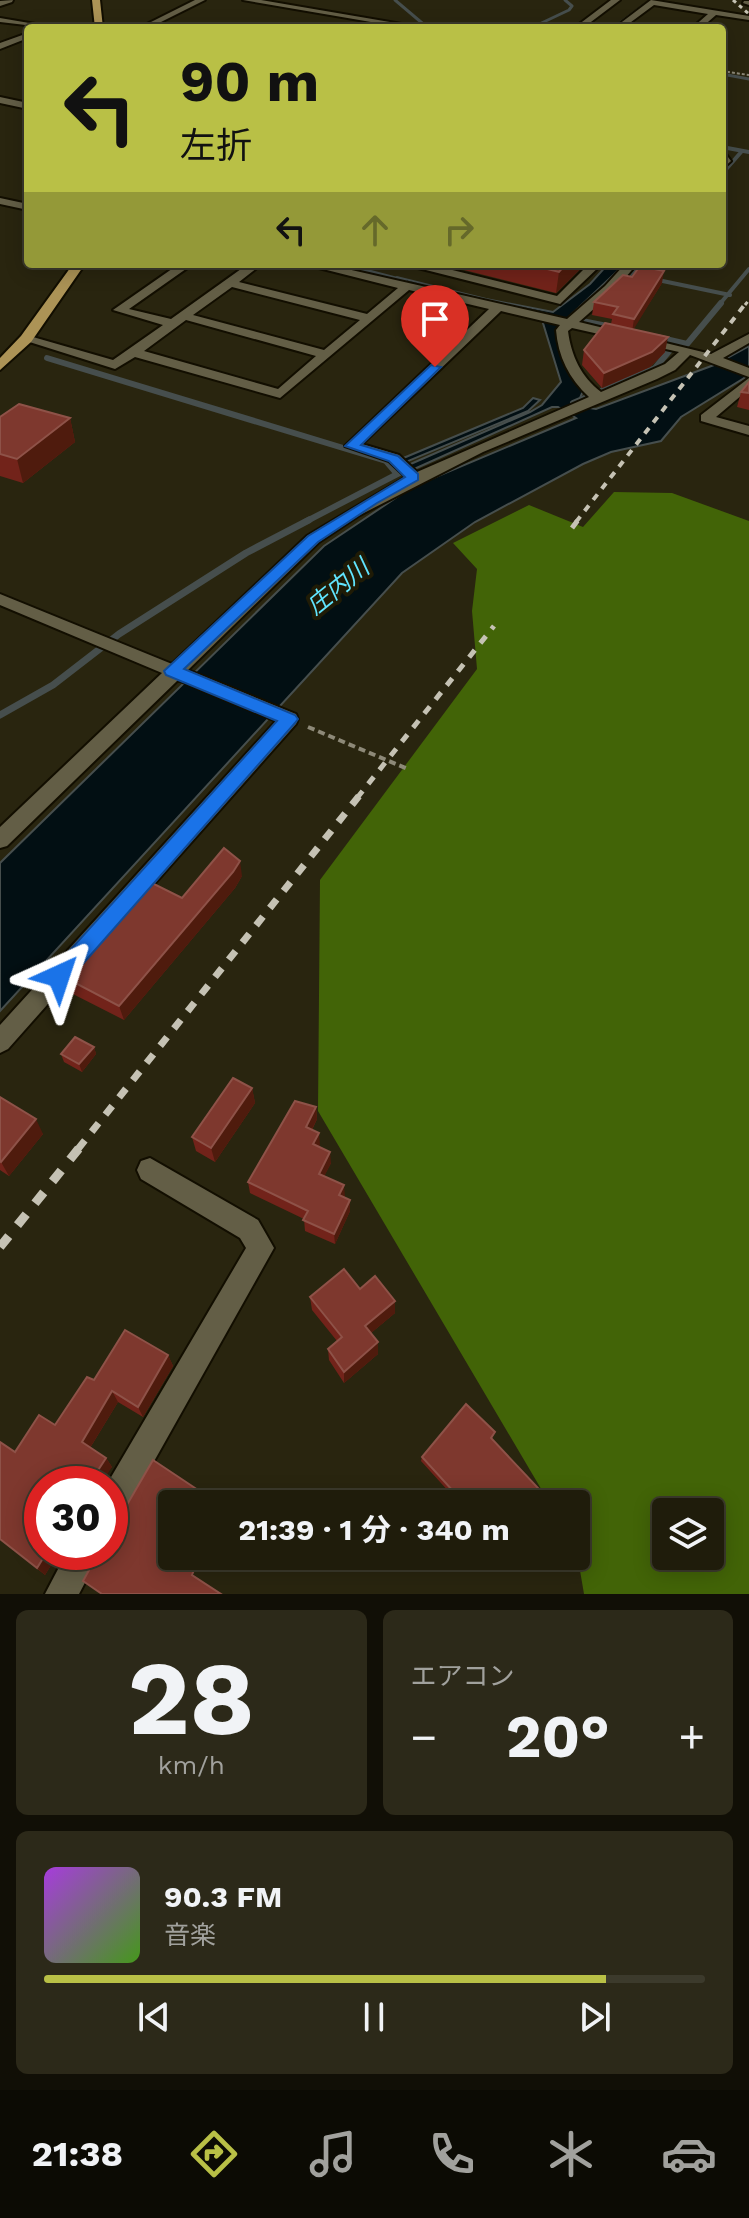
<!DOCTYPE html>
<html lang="ja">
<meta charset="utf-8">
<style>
body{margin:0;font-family:"Work Sans","Noto Sans JP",sans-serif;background:#2c2919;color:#f1f3f6;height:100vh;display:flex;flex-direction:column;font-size:30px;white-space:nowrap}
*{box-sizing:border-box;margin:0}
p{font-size:26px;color:#a1a19d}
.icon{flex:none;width:44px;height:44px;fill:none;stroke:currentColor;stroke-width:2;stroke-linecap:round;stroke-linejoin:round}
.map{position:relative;height:1594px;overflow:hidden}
.side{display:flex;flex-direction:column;gap:16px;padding:16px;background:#110f06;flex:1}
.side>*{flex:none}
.guide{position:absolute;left:24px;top:24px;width:702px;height:244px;border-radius:8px;box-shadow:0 4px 20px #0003,0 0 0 2px #3c3a2c;background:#b9c046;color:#111;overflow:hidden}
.buttons{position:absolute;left:652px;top:1498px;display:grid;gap:16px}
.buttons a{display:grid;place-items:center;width:72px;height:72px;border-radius:8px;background:#1f1c0b;box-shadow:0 4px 20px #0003,0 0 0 2px #3c3a2c;font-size:40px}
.speed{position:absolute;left:24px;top:1466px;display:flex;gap:16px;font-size:40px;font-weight:700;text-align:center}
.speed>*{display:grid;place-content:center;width:104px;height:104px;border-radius:50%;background:#1f1c0b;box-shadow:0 4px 20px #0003,0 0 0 2px #3c3a2c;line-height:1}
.speed .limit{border:12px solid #d22;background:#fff;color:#111}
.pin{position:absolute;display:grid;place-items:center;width:68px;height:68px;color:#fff;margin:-82px -34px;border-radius:50% 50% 50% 0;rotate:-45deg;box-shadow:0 0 8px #0007}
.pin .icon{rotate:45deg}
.me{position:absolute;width:88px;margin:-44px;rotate:42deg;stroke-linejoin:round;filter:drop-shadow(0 0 6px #0008)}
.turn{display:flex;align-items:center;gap:28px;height:168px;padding:0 24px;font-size:36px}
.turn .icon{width:104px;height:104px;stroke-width:2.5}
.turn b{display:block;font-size:56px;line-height:68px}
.lanes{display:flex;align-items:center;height:76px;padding:0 24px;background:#0003;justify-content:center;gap:40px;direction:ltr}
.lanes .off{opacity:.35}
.big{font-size:60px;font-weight:700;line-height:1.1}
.side .tile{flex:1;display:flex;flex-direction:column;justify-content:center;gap:12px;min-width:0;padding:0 28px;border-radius:12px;background:#2c2919}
.side .dial{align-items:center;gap:0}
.dial b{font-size:104px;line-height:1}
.song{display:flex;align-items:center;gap:24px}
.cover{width:96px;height:96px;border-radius:12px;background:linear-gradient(135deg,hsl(280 70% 55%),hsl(100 70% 35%))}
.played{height:8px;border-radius:4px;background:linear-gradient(90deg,#b9c046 85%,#3c3a2c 85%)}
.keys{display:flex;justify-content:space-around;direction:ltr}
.heat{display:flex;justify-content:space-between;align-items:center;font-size:44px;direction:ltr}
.side .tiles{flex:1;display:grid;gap:16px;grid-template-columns:1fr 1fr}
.tile:last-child{grid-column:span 2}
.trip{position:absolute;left:158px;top:1490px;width:432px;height:80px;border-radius:8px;background:#1f1c0b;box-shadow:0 4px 20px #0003,0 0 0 2px #3c3a2c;font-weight:700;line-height:80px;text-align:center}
.tabs{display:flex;height:128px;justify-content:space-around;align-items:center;background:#0c0b04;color:#a1a19d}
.tabs .icon{width:56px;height:56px}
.tabs .active{color:#b9c046}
.tabs b{font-size:36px;color:#f1f3f6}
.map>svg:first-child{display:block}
.forest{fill:#426407;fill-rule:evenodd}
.water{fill:#020f13;stroke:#464e4d;stroke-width:2}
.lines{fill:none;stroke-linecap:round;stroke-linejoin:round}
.stream-far3{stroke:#464e4d;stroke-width:3}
.stream-far2{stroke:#464e4d;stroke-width:4}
.stream-far1{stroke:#464e4d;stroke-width:6}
.stream{stroke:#464e4d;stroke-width:7}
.minor-casing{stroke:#120e00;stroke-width:4}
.major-casing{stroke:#120e00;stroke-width:4}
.path-far1{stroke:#8d8978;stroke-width:2;stroke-dasharray:3 2;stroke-linecap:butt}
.path{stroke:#8d8978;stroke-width:4;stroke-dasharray:7 4;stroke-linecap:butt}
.minor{fill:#635e46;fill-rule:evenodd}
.major{fill:#ac9356;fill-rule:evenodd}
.rail-far4{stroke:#c5c2b4;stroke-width:3;stroke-dasharray:4 4;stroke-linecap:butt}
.rail-far3{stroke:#c5c2b4;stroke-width:4;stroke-dasharray:7 7;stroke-linecap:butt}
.rail-far2{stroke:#c5c2b4;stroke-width:5;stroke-dasharray:9 9;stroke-linecap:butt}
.rail-far1{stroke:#c5c2b4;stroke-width:7;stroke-dasharray:11 11;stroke-linecap:butt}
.rail{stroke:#c5c2b4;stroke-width:9;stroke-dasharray:14 14;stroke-linecap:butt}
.wall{fill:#72231a}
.shaded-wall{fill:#4f1b0d}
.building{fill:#7e382e;stroke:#8e5248;stroke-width:2}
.route{fill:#1a73e8;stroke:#114b97;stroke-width:2}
.labels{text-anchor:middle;stroke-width:8;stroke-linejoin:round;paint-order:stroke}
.water-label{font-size:24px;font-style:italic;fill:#61e5fe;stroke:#1f1b06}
</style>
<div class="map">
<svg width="749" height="1594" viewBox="0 0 749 1594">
<rect width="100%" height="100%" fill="#29250f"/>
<!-- forest -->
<path class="forest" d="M614 492 672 493 749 521V1594H584L576 1547V1504H550L318 1111 320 880 477 669 472 611 477 569 453 543 529 505 583 527ZM666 1512H710V1556H666Z"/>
<!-- water -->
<path class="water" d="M608 264H625L559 326 583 391 580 398 590 408 596 409 714 365 749 346V375L681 417 661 441 611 452 583 464 475 522 402 573 0 1011V863L324 546 412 487 576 418 558 407H552L412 470 406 466 530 412 542 405 561 382 543 323 548 314 394 279 397 277 486 299 553 312 590 284Z
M533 398 540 400 528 411 406 462 401 459 523 408Z"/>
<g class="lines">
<!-- stream-far3 -->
<path class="stream-far3" d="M395 0 428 28
M531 28 569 10 572 6 565 0
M613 28 651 0
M722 74 749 79"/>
<!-- stream-far2 -->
<path class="stream-far2" d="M722 147 749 152
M722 174 742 151
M340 264 405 281
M653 279 730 295
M621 284 640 264
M719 305 749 269"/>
<!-- stream-far1 -->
<path class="stream-far1" d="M586 313 580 318 582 321 612 327
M657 337 687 344 721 303
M47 358 386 461 397 474
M573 403 655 368 671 349 662 347
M305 522 409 468"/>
<!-- stream -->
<path class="stream" d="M0 715 53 685 119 634 246 553 309 520"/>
<defs>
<path id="minor" d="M13 0 12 2 0 6V1Z
M195 0H205L149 28H139Z
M243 0H261L425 28H406Z
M611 0H620L583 28H574Z
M651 0 749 16V20L716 15 701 28H692L708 14 654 5 623 28H614Z
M749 1V5L743 3 744 1Z
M0 18 47 26 51 28 0 22Z
M28 33V38L0 49V43Z
M0 97 28 103V109L0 103Z
M722 149 731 161 722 169Z
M0 198 28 204V210L0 204Z
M179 264H193L129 309 171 319 248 264H262L239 282 367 314 398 288 303 264H325L567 319 605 286 625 264H637L613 292 579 322 711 354 749 334V343L723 358 749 368V377L690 355 675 370 657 379 483 452 358 516 319 542 188 670 296 714 298 719 296 724 8 1049 0 1053V1025L276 721 178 680 7 846 0 848V827L162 673 0 605V594L172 664 307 536 406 477 389 461 345 446 489 309 409 290 280 398 135 357 115 369 20 339 26 335 113 360 163 325 113 310ZM232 287 360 320 324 350 193 315ZM501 311 560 325 556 330C558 356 569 379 589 397L417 472 399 455 362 444ZM186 320 316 356 278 389 144 351ZM572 328 679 352 665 364 601 392C581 377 571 355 568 331Z
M413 264H428L557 296 589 264H602L560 304 414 267Z
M749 378V389L716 417 749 426V435L701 421V415Z
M150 1158 258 1220 274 1248 121 1520 110 1525V1484H107L246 1248 240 1238 141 1179 137 1170 141 1161Z
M67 1552H101L79 1594H45Z"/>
<path id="major" d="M92 0H100L103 28H95Z
M73 264H85L31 342 0 370V358L21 336Z"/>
</defs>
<!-- minor casing -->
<use href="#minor" class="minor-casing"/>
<!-- major casing -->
<use href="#major" class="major-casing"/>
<!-- path-far1 -->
<path class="path-far1" d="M722 71 749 75"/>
<!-- path -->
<path class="path" d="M308 727 408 769"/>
<!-- minor -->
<use href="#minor" class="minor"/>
<!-- major -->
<use href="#major" class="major"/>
<!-- rail-far4 -->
<path class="rail-far4" d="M733 0 749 14
M745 305 749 300"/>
<!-- rail-far3 -->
<path class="rail-far3" d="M576 522 746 303"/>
<!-- rail-far2 -->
<path class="rail-far2" d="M572 528 578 520
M357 798 494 626"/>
<!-- rail-far1 -->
<path class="rail-far1" d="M78 1149 359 796"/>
<!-- rail -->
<path class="rail" d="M0 1247 80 1147"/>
</g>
<!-- wall -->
<path class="wall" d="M453 264H585L556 293 452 267Z
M662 283 633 329 665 352 650 367 602 388 582 365 584 350 611 324 612 319 592 315 594 302Z
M749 382V410L737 407 741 392Z
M0 417 70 418 75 442 23 483 0 476Z
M242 876 235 888 124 1020 65 990 60 975 89 948 182 898Z
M94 1047 96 1054 82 1072 64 1062 61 1054Z
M252 1088 255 1103 215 1162 196 1151 192 1137Z
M0 1097 43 1134 9 1176 0 1170Z
M316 1107 317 1119 312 1130 319 1133V1147L331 1163 324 1176 344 1197 350 1211 335 1244 305 1231 304 1219 250 1193 248 1182Z
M360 1289 395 1313 371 1333 378 1342V1354L344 1383 329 1360 328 1349 337 1341 312 1310 310 1297Z
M168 1355 173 1366 143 1417 118 1402 90 1448 106 1458 112 1467 42 1552H59L45 1575 0 1539 15 1452 55 1425 94 1380Z
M495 1432 492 1439 538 1488 536 1492 527 1504H460L421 1461 422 1457Z"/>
<!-- shaded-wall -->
<path class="shaded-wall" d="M566 264H585L556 293 559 272Z
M664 271 662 283 632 332 634 319Z
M668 337 665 352 650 367 602 388 604 373Z
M70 418 75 442 23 483 17 459Z
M240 861 242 876 235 888 124 1020 119 1006Z
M94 1047 96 1054 82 1072 79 1064Z
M252 1088 255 1103 215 1162 211 1148Z
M316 1107 317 1119 307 1139 306 1127Z
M36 1119 43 1134 9 1176 1 1162Z
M319 1133 320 1145 314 1155 313 1144Z
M330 1152 331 1163 320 1185 319 1174Z
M344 1185 345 1197 339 1206V1195Z
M350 1200V1211L335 1244 334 1234Z
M395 1301V1313L365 1338V1326Z
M378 1342V1354L344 1383V1372Z
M168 1355 173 1366 143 1417 138 1407Z
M112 1391 118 1402 88 1451 82 1442Z
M106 1458 112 1467 101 1484H89Z
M198 1490 202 1498 198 1504H190Z
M172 1537V1552L170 1557 165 1550Z
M47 1552H59L45 1575 37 1568Z"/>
<!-- building -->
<path class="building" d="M527 264H566L559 272Z
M640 266 664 271 634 319 613 314 618 307 594 302 623 275 632 277Z
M605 323 668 337 652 352 604 373 584 350Z
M749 382V393L741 392Z
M19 404 70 418 17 459 0 454V417Z
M224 848 240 861 233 872 119 1006 60 975 85 946 89 948 146 880 182 898Z
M75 1037 94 1047 79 1064 61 1054Z
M233 1078 252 1088 211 1148 192 1137Z
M0 1097 36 1119 1 1162 0 1161Z
M295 1101 316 1107 306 1127 319 1133 313 1144 330 1152 319 1174 344 1185 339 1195 350 1200 334 1234 303 1220 308 1211 248 1182Z
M344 1269 360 1289 375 1276 395 1301 365 1326 378 1342 344 1372 328 1349 342 1337 310 1297Z
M125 1330 168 1355 138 1407 112 1391 82 1442 106 1458 89 1484H42V1552H47L37 1568 0 1539V1442L15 1452 39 1415 55 1425 87 1377 94 1380Z
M466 1404 495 1432 491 1438 538 1488 525 1504H463L464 1503 422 1457Z
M153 1460 198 1490 190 1504H172V1537L165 1550 172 1556 194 1570 192 1575 221 1594H102L83 1581 99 1552H110V1534Z"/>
<!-- route -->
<path class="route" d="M431 365 441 367 361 445 398 456 418 474V480L377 503 318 542 184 669 295 715 298 719 295 723 66 983 59 985 52 983 49 976 52 970 277 721 166 675 164 671 308 536 405 477 389 461 345 446Z"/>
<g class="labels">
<!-- water labels -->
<g class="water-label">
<text transform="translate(338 587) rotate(-39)" y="8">庄内川</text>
</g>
</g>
</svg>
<div class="buttons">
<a><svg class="icon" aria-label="layers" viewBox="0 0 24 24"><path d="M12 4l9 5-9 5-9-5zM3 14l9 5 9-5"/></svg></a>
</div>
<div class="speed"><div class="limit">30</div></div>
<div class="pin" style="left:435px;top:367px;background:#d93025"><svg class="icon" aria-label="arrive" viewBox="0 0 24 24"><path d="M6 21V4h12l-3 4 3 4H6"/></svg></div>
<svg class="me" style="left:59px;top:976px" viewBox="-20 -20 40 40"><path d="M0-17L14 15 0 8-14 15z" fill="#1a73e8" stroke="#fff" stroke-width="4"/></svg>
<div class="trip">21:39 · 1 分 · 340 m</div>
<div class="guide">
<div class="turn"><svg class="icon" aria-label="left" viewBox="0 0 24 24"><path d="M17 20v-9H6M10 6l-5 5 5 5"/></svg><div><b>90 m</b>左折</div></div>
<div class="lanes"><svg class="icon" aria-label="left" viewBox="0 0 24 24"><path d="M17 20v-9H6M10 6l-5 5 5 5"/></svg><svg class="icon off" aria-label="ahead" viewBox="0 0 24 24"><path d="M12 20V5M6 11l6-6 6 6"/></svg><svg class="icon off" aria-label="right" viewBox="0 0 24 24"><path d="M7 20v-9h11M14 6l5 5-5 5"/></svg></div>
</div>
</div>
<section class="side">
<div class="tiles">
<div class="tile dial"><b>28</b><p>km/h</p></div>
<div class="tile"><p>エアコン</p>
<div class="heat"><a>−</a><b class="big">20°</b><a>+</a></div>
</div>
<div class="tile">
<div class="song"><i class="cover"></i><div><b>90.3 FM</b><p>音楽</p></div></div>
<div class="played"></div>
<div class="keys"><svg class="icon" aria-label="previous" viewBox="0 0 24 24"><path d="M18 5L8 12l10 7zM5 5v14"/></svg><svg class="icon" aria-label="pause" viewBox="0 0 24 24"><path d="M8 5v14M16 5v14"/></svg><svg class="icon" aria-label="next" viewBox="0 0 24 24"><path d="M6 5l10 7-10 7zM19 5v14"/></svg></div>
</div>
</div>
</section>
<nav class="tabs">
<b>21:38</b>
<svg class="icon active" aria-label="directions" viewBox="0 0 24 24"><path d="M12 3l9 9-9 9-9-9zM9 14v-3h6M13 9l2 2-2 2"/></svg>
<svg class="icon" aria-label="music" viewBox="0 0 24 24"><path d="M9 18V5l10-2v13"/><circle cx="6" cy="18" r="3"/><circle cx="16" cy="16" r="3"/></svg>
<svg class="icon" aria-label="phone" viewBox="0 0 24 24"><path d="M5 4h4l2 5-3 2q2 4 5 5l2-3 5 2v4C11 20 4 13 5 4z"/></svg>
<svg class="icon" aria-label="climate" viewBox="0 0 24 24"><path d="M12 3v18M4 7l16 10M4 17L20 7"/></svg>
<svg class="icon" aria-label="car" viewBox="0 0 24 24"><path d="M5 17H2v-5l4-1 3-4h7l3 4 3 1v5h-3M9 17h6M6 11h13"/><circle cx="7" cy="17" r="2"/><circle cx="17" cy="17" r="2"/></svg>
</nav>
